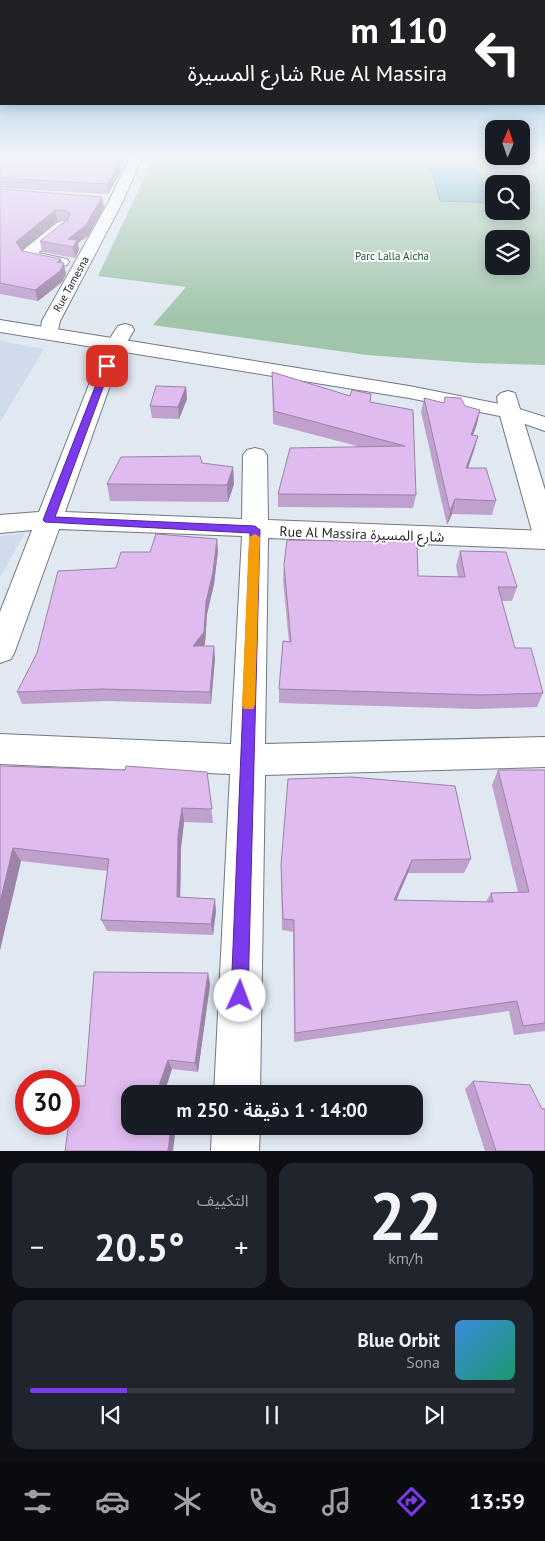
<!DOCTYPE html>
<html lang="ar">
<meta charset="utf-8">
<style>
body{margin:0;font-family:"PT Sans","Noto Sans Arabic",sans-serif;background:#20242c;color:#f1f3f6;direction:rtl;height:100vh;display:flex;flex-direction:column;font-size:19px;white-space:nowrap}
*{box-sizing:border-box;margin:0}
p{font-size:16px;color:#9ea1a6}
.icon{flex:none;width:28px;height:28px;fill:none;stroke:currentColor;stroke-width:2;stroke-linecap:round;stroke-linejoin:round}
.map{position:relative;height:1151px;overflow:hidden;direction:ltr}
.panel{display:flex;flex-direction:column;gap:12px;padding:12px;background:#0d0f14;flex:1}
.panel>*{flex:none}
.guide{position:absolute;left:0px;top:0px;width:545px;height:105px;box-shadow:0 2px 12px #0003;direction:rtl;background:#202124;color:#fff;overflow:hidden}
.needle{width:32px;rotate:2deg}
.fabs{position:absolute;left:485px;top:120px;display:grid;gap:10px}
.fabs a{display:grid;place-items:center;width:45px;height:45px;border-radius:10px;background:#171b24;box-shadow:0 2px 12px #0003;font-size:25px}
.speed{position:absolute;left:15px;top:1070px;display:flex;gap:10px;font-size:25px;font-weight:700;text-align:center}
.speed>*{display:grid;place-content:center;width:65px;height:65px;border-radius:50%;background:#171b24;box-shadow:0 2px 12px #0003;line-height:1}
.speed .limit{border:8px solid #d22;background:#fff;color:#111}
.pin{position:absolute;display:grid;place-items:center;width:42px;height:42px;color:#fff;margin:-21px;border-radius:10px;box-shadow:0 2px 8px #0006}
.me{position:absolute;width:55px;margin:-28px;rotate:2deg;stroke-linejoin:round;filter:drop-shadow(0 0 4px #0008)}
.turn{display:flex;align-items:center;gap:18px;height:105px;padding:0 15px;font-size:22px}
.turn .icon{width:65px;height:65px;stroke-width:2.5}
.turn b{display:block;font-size:35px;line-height:42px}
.big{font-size:38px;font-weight:600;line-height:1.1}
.panel .card{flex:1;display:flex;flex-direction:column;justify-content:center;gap:8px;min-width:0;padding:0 18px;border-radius:15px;background:#20242c}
.panel .dial{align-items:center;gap:0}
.dial b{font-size:65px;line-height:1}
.song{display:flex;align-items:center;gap:15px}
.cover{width:60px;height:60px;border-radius:8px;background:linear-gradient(135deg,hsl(210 70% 55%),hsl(160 70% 35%))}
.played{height:5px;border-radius:2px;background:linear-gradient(90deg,#7c3aed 20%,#363941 20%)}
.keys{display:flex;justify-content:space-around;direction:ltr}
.heat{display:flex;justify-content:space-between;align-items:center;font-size:28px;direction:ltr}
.panel .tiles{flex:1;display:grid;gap:12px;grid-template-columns:1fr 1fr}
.card:last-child{grid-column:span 2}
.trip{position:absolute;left:121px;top:1085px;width:302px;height:50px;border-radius:15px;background:#171b24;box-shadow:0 2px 12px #0003;font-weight:600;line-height:50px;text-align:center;direction:rtl}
.menu{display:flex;height:80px;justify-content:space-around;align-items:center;background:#090b0e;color:#9ea1a6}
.menu .icon{width:35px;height:35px}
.menu .selected{color:#7c3aed}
.menu b{font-size:22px;color:#f1f3f6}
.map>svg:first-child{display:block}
.built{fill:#d0dcec}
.green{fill:#a1c5ab;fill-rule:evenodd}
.water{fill:#65aec5;stroke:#518596}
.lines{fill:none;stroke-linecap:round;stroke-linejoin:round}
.street-casing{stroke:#717881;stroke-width:2}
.secondary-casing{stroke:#717881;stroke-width:2}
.primary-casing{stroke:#717881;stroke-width:2}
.street{fill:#fff;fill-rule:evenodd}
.secondary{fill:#fff;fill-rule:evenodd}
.primary{fill:#fff;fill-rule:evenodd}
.wall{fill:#c0a1ce}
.shaded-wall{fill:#9c83a7}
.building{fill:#dfbbef;stroke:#9c83a7}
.route{fill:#7c3aed;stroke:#51269a}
.slow{fill:#f59e0b}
.labels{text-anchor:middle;stroke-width:4;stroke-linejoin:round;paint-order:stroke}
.far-park-label{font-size:11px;fill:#12522e;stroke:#fff}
.far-street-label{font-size:11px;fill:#232529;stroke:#fff}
.street-label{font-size:14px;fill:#232529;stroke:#fff}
</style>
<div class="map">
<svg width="545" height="1151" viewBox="0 0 545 1151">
<rect width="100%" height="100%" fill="#e0e8f2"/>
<!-- built -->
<path class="built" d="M0 341 44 349 0 422Z
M25 533 0 577V536Z"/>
<!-- green -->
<path class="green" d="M155 155H545V365L472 363 367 355 153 325 186 287 98 276ZM494 184H521V211H494ZM494 239H521V266H494Z"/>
<!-- water -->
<path class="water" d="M431 168 477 169 485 190H494V203L440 201Z"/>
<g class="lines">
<defs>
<path id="street" d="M131 155H143L123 201 60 321 56 338H42L40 334 42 321 109 201Z
M63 221 68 222 70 225 68 228 38 253 67 259 69 262 67 265C54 269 28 265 20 254L22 251 58 222Z
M125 324 132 326 134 330 123 349 65 512 242 519 243 455 247 450 255 448 263 450 267 455 268 520 545 531V549L268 538 265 744 545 737V767L265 775 260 1094H214L230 774 0 764V734L231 744 242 536 59 529 15 651 11 659 0 663V612L32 530 0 533V515L39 512 103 349 118 326Z
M212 1126H260L259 1151H211Z"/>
<path id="secondary" d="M508 391 515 393 545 490V540L536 537 532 531 499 412 497 397 501 393Z"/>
<path id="primary" d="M0 320 409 386 510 406 545 417V431L505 417 409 398 0 332Z"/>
</defs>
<!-- street casing -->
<use href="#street" class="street-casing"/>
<!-- secondary casing -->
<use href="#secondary" class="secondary-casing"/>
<!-- primary casing -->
<use href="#primary" class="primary-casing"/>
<!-- street -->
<use href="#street" class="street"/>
<!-- secondary -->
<use href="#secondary" class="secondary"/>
<!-- primary -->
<use href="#primary" class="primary"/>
</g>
<!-- wall -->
<path class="wall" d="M0 155 121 171 108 194 0 188Z
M78 155H122L117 159Z
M487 155H494L520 173 518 184H496Z
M0 189 104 207 88 236 78 243 79 250 75 258 42 252 40 241 66 220 57 221 21 250 22 251 62 263 66 274 62 282 38 301 0 294Z
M272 372 370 402 413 410 416 495 413 508 278 507V494L357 446 273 424Z
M186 387 187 399 179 419 152 418 150 406Z
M424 398 444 403 465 406 477 424 473 435 478 436 474 450 468 468 496 501 492 515 452 514 447 525 421 412Z
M233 467 234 484 228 502 110 501 107 484Z
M218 551 214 584 207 614 205 644 204 646 215 658 211 704 107 701 22 704 17 692 116 568Z
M460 551 517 587 512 601H502L515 648 543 693 537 707 476 709 279 703V689L289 642 283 580 284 565 418 576 458 577 456 566Z
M0 766 207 772 213 823 184 822 181 848 180 898 216 911 213 935 107 931 101 920 107 871 21 861 0 950Z
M498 770H545V1031L514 1035 509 1011 294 1042 293 932 282 930 281 865 455 786 471 859 464 873H408L396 900 486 902 491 893 518 892 492 785Z
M208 973 210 984 198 1072 172 1069 85 1086Z
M473 1081 542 1109 545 1151H485L465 1089Z"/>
<!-- shaded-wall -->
<path class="shaded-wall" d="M117 155H122L117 159Z
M120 161 121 171 108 194 107 184Z
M102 197 104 207 88 236 78 243 79 250 75 258 73 247 68 239Z
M55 210 57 221 19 253 16 242Z
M61 259 63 265 64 263 66 274 62 282 38 301 35 290 57 262Z
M186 387 187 399 179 419 178 407Z
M480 410 477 424 468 449 471 435Z
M478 436 474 450 463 483 466 468Z
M233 467 234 484 228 502 227 485Z
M455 499 452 514 447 525 450 511Z
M217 539 218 551 214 584 207 614 205 644 195 658 193 646 206 602Z
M214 646 215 658 211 704 210 692Z
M182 808 184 822 181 848 180 910 177 897 178 835Z
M13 848 21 861 0 950V902Z
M412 860 408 873 391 913 394 900Z
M215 899 216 911 213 935 211 924Z
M208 973 210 984 198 1072 195 1063Z
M168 1060 172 1069 164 1094H156Z
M171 1126H176L173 1151H168Z"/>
<!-- building -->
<path class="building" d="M0 155H47L120 161 107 184 0 178Z
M494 156H517L520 173 499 172Z
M0 189 102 197 86 225 68 239 77 240 73 247 40 241 68 219 70 214 66 210H55L16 242 22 251 61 259 57 262 64 263 60 271 35 290 0 283Z
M272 372 350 396 352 390 371 394 370 402 413 410 416 495 278 494 290 448 405 446 274 411Z
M156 386 186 387 178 407 150 406Z
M445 397 461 398 465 406 480 410 471 435 478 436 466 468H486L496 501 455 499 450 511 424 398 444 403Z
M200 456 202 463 233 467 227 485 107 484 121 457Z
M156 534 217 539 213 572 206 602 204 632 193 646H214L210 692 103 689 17 692 37 653 58 571 116 568 121 552H150Z
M287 540 417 542 418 576 465 577 460 551 506 552 517 587H498L515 648H531L543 693 481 695 279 689 283 641 291 642 284 565Z
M0 766 125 770 126 766 207 772 212 809 182 808 178 835 177 897 215 899 211 924 101 920 109 859 13 848 0 902Z
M498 770H545V1023L523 1026 517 1001 295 1033 294 920 283 919 281 865 288 779 352 777 455 786 471 859 412 860 394 900 493 902 491 893 529 892Z
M94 972 208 973 195 1063 168 1060 156 1094H130V1126H171L168 1151H65L74 1086H85Z
M473 1081 530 1085 542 1109H545V1151H496Z"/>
<!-- sky -->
<linearGradient id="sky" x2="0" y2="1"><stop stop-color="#73b2da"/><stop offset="0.49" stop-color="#f1f5f9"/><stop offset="1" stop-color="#f1f5f9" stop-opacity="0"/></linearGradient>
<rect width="545" height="317" fill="url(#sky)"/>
<!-- route -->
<path class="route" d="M104 364 111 366 55 517 255 526 260 530 248 996 246 1002 240 1004 233 1002 231 996 250 533 45 522 43 520Z"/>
<!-- slow -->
<path class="slow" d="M255 534 260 537 255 705 253 709H244L242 705 249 537Z"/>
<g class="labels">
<!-- far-park labels -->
<g class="far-park-label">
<text x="392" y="260">Parc Lalla Aicha</text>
</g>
<!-- far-street labels -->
<g class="far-street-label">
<text transform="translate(71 284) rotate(-61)" y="4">Rue Tamesna</text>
</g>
<!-- street labels -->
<g class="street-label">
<text transform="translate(362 534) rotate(2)" y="5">Rue Al Massira شارع المسيرة</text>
</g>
</g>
</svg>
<div class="fabs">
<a><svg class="needle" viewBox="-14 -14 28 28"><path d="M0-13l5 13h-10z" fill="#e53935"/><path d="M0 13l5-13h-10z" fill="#9ea1a6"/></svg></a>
<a><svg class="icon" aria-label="search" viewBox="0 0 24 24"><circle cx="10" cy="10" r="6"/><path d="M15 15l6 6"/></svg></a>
<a><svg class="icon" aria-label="layers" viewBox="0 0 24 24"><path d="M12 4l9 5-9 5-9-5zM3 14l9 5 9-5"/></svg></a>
</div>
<div class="speed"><div class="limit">30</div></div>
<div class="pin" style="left:107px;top:366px;background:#d93025"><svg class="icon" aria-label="arrive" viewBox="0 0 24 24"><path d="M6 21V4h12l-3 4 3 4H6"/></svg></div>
<svg class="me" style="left:240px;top:996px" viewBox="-20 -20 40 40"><circle r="19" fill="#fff"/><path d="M0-13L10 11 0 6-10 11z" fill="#7c3aed"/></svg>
<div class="trip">14:00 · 1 دقيقة · 250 m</div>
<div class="guide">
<div class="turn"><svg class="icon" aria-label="left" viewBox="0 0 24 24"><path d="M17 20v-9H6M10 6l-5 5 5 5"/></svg><div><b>110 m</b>Rue Al Massira شارع المسيرة</div></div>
</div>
</div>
<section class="panel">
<div class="tiles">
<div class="card dial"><b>22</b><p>km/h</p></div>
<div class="card"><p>التكييف</p>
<div class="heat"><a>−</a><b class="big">20.5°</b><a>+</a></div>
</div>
<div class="card">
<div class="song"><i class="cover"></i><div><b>Blue Orbit</b><p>Sona</p></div></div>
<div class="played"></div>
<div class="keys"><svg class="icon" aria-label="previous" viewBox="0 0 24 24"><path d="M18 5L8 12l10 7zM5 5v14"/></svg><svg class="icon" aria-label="pause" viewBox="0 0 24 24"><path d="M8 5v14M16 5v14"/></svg><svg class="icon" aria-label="next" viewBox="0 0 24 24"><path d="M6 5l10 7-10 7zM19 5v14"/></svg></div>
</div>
</div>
</section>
<nav class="menu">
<b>13:59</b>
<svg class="icon selected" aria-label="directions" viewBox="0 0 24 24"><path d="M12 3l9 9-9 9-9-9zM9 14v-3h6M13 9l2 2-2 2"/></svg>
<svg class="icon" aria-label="music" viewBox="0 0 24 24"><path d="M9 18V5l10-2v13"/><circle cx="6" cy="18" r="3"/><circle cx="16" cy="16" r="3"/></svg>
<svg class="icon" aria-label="phone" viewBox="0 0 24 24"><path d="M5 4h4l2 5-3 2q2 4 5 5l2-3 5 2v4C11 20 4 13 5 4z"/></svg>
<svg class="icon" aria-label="climate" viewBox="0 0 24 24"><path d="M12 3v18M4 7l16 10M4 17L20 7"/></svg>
<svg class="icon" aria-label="car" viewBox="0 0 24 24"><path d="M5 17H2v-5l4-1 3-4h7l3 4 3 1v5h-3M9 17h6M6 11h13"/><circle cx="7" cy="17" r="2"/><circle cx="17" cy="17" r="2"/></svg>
<svg class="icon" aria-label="filters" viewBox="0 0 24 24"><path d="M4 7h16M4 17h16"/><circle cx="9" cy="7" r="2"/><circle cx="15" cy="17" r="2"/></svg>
</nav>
